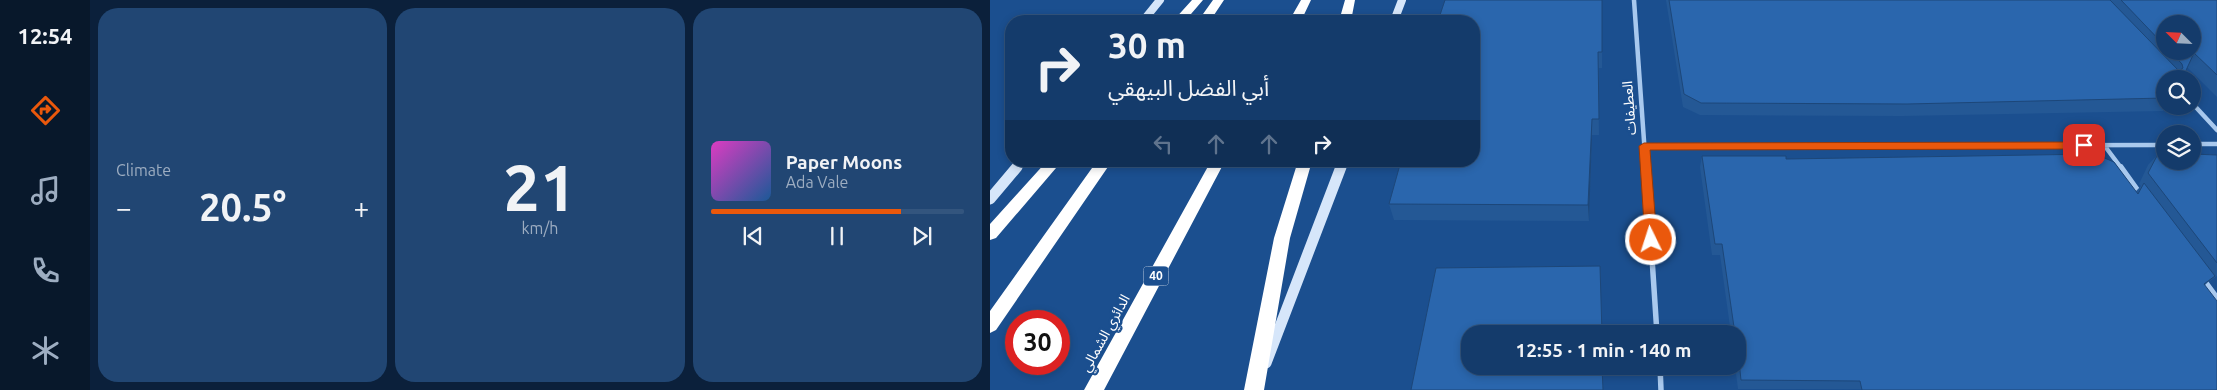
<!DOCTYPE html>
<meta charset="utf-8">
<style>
body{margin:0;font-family:Ubuntu,"Noto Sans Arabic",sans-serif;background:#214673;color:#f1f3f6;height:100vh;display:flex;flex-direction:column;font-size:19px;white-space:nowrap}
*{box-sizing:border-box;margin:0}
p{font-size:16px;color:#9dadc1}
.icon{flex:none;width:28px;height:28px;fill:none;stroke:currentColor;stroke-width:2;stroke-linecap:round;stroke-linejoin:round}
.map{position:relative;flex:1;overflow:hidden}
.side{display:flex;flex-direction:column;gap:8px;padding:8px;background:#0b203b;width:900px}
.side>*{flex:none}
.banner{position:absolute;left:15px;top:15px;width:475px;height:152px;border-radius:20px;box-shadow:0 2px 8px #0003,0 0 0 1px #33557e;background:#143b6b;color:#f1f3f6;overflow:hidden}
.needle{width:32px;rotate:294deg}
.buttons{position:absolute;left:1166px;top:15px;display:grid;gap:10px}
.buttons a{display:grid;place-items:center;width:45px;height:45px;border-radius:50%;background:#143b6b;box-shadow:0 2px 8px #0003,0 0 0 1px #33557e;font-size:25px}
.speed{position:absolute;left:15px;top:310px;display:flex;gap:10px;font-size:25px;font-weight:700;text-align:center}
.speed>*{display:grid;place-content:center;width:65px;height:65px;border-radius:50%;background:#143b6b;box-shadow:0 2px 8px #0003,0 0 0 1px #33557e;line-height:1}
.speed .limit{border:8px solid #d22;background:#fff;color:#111}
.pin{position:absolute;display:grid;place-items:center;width:42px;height:42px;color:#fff;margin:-21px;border-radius:10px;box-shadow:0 2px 8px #0006}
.me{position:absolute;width:55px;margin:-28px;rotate:356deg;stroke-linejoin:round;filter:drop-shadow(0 0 4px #0008)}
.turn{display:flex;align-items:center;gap:18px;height:105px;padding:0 20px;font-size:22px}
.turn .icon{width:65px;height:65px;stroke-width:2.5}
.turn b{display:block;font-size:35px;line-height:42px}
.lanes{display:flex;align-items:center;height:48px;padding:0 20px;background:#0003;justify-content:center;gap:25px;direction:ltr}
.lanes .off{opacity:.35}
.big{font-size:38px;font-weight:600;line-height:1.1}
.side .widget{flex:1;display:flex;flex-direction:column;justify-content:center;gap:8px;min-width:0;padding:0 18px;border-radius:20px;background:#214673}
.side .dial{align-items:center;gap:0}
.dial b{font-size:65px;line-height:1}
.song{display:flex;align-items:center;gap:15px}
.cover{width:60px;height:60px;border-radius:8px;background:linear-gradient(135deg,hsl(310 70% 55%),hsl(210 70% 35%))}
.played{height:5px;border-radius:2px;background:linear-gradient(90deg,#ea580c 75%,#33557e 75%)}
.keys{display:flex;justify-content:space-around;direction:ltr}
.heat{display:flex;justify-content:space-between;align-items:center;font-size:28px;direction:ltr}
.side .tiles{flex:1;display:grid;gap:8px;grid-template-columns:repeat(3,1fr)}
.trip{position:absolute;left:471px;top:325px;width:285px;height:50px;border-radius:20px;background:#143b6b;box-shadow:0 2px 8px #0003,0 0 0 1px #33557e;font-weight:600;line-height:50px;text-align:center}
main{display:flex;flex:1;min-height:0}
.dock{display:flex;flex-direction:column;width:90px;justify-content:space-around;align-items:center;background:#08182b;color:#9dadc1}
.dock .icon{width:35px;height:35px}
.dock .selected{color:#ea580c}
.dock b{font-size:22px;color:#f1f3f6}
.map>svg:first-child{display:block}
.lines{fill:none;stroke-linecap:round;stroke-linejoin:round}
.street-far1{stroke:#a9c9ee;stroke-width:4.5}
.street{stroke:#a9c9ee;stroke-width:5.5}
.secondary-far1{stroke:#d6e6fa;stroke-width:8}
.secondary{stroke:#d6e6fa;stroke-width:11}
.highway{fill:#fff;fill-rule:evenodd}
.wall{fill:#245895;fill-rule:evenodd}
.shaded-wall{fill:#1d4779}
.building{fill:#2a66ad;stroke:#1d4779}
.route{fill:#ea580c;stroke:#983908}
.labels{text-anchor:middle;stroke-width:5;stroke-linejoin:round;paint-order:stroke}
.shield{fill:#1b4f8f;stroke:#bbcadd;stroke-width:1}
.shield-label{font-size:12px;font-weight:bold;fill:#fff}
.street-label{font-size:14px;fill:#fff;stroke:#1b4f8f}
</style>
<main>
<nav class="dock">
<b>12:54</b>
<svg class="icon selected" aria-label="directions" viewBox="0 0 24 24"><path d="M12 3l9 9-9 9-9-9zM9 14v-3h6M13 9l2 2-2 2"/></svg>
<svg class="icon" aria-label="music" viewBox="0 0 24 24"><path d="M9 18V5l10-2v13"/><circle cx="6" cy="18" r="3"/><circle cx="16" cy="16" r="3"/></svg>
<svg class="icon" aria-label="phone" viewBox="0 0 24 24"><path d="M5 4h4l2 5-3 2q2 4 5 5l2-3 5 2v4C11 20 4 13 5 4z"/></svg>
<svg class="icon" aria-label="climate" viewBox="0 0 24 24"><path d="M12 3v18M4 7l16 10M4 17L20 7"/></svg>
</nav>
<section class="side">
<div class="tiles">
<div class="widget"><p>Climate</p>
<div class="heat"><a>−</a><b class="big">20.5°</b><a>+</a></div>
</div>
<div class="widget dial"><b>21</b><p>km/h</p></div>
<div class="widget">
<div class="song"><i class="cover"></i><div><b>Paper Moons</b><p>Ada Vale</p></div></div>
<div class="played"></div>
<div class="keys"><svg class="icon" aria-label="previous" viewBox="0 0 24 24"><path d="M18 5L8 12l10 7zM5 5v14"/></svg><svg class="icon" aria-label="pause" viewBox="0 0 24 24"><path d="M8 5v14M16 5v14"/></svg><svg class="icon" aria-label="next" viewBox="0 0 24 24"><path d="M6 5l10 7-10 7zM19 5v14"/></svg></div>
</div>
</div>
</section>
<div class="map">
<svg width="1227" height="390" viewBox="0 0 1227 390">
<rect width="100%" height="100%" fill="#1b4f8f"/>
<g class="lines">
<!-- street-far1 -->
<path class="street-far1" d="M644 0 656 169
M1202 103 1227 130
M1202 144H1227
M1114 145 1132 169
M654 146 1175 145"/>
<!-- street -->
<path class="street" d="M656 167 667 334
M1131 167 1151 195
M1213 279 1227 298
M670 366 671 390"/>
<!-- secondary-far1 -->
<path class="secondary-far1" d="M153 21 170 0
M404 21 412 0
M26 169 33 161
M350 169 353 161"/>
<!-- secondary -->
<path class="secondary" d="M0 199 27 167
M276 363 351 167"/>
<!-- highway -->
<path class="highway" d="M202 0H213L195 21H183Z
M223 0H234L220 21H208Z
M311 0H321L311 21H299Z
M355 0H365L361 21H349Z
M57 161H72L6 238 0 240V224Z
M107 161H122L6 330 0 333V311Z
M221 161H235L114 390H94Z
M308 161H322L300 238 274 390H254L284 238Z"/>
</g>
<!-- wall -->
<path class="wall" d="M612 0V68H608L609 135H602L599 221 404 220 399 204Z
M676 0H1227V97L1197 67 1175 79V106H1177L1173 111 912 116 710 115 693 107ZM1175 24 1202 51H1175Z
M1168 154 1227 155V276L1220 281V280L1215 285 1227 390 748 389 745 366H748V334H741L730 255H722L710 167 712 156 796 159 1146 191 1151 186 1149 184 1158 165Z"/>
<!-- shaded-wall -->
<path class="shaded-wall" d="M602 119V135L599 221 598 205Z"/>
<!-- building -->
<path class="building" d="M455 0H612V52H608L609 119H602L598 205 399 204 411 161H484V21H448Z
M679 0H1120L1189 71 1193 68 1192 64 1180 51H1202V24H1175V46L1131 0H1227V75L1204 53 1192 79H1175V98L917 104 711 103 694 94Z
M1105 154 1124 162 1148 194 1154 183 1225 276 1214 284 1227 301V390H872L870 381 751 380 748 352V334H745L732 244H725L712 156H796V159Z
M1168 154H1175V161H1202V154L1227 155V263L1158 173Z
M610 266 612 334H480V366H612L613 390H421L446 268Z"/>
<!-- route -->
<path class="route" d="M1094 142 1100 145 1094 149 660 150 667 240 661 245 655 240 649 146 654 143Z"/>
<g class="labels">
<!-- shield labels -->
<rect class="shield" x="153.5" y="266.5" width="25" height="19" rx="4"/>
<g class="shield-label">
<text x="166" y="280">40</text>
</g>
<!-- street labels -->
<g class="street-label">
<text transform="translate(639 108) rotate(-94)" y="5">العطيفات</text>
<text transform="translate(115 333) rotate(-61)" y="5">الدائري الشمالي</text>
</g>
</g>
</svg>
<div class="buttons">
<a><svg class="needle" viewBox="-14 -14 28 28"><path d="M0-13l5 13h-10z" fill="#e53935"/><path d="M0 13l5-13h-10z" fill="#9dadc1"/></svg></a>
<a><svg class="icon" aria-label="search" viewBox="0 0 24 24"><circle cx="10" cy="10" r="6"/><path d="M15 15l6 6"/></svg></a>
<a><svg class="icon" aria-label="layers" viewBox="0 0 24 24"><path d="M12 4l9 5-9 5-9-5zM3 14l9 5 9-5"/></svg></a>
</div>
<div class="speed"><div class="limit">30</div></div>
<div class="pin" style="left:1094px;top:145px;background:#d93025"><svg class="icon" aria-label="arrive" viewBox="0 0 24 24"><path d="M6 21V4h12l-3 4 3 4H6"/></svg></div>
<svg class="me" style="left:661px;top:240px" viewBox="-20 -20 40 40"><circle r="17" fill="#ea580c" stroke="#fff" stroke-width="3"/><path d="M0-11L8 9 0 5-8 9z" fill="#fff"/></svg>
<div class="trip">12:55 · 1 min · 140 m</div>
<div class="banner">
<div class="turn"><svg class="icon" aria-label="right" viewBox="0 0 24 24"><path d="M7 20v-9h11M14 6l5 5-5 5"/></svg><div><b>30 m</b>أبي الفضل البيهقي</div></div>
<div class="lanes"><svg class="icon off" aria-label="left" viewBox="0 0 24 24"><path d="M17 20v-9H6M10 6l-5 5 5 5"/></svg><svg class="icon off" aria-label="ahead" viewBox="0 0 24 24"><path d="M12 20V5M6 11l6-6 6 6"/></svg><svg class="icon off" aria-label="ahead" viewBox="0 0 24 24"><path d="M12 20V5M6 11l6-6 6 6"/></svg><svg class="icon" aria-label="right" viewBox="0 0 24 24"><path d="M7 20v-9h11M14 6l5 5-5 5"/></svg></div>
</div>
</div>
</main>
